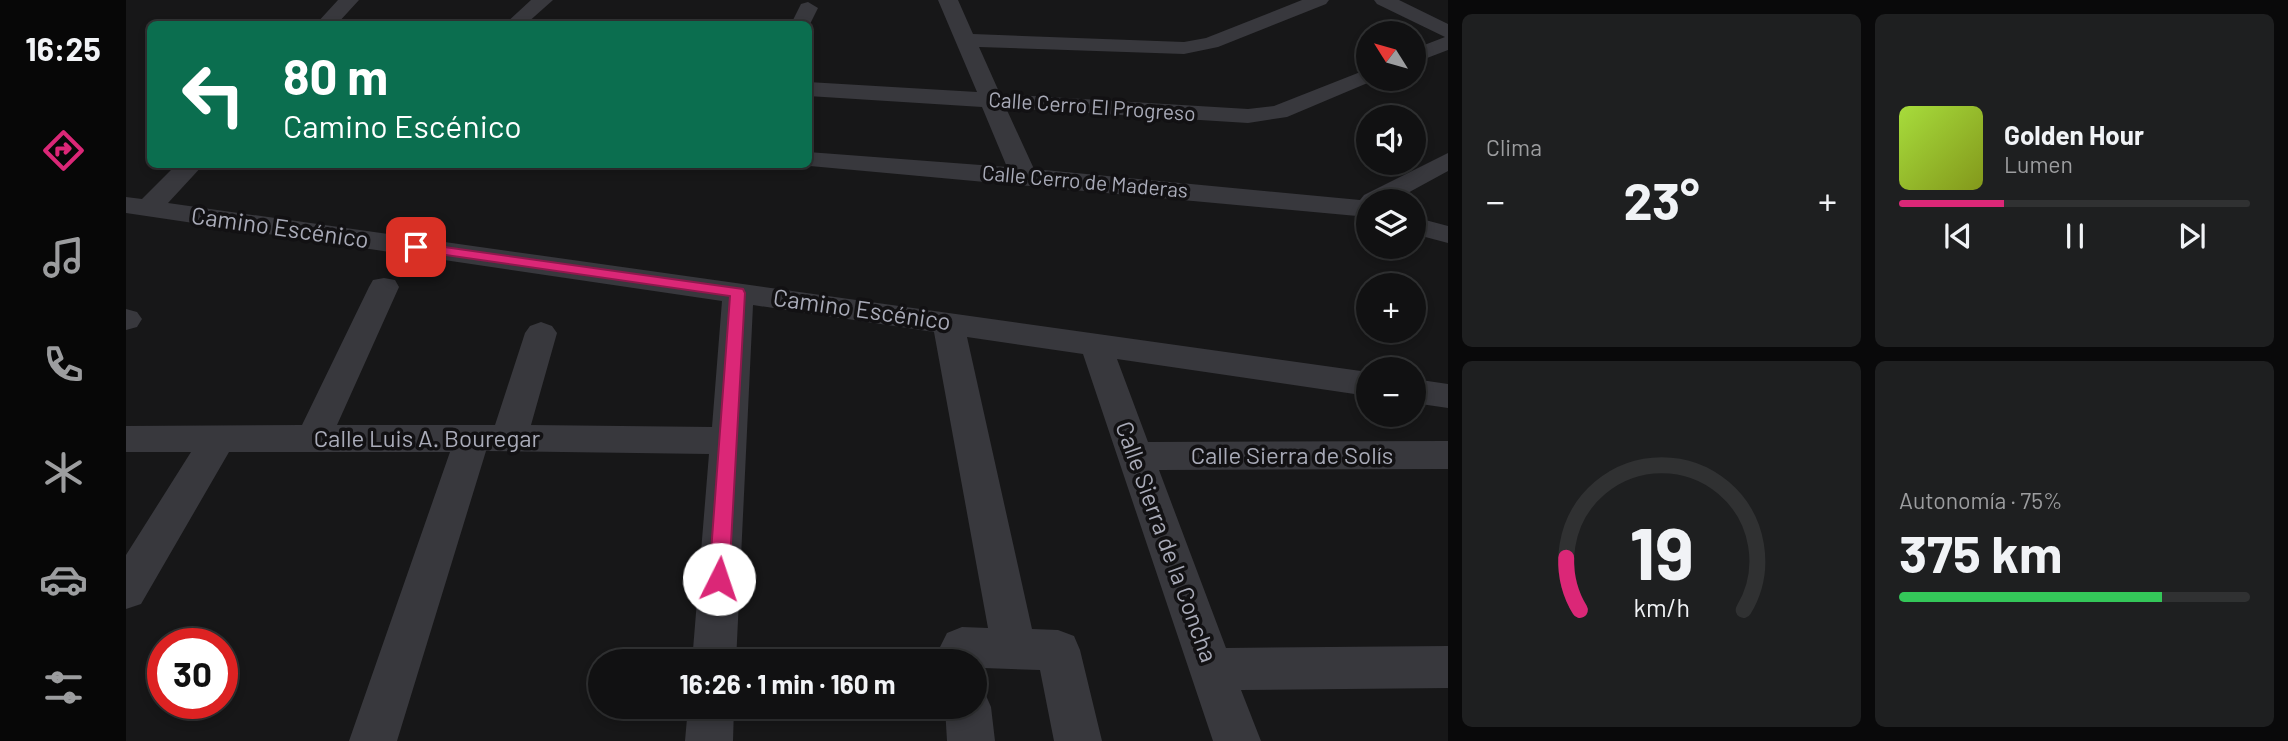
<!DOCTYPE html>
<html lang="es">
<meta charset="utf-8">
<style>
body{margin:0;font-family:Barlow,sans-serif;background:#1e1f20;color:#f1f3f6;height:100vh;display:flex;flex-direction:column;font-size:26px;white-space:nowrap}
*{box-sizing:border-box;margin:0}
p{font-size:23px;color:#9c9d9f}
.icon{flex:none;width:38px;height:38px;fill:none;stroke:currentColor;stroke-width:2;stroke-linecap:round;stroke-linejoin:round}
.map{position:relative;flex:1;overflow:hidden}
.drawer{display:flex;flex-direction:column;gap:14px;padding:14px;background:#09090a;width:840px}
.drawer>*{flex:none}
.banner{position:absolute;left:21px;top:21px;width:665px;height:147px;border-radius:10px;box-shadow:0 4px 10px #0003,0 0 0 2px #303132;background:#0b6e4f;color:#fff;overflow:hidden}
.needle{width:46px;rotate:307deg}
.buttons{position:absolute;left:1230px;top:21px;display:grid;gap:14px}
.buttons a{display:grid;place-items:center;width:70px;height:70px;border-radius:50%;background:#111112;box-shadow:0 4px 10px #0003,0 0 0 2px #303132;font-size:35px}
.speed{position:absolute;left:21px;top:628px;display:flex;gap:14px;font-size:35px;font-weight:700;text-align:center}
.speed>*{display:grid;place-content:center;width:91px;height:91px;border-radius:50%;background:#111112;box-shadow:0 4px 10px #0003,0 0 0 2px #303132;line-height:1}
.speed .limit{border:10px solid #d22;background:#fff;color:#111}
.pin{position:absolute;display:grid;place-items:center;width:60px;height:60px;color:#fff;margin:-30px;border-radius:14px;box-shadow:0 4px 10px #0006}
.me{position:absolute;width:77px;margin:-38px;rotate:4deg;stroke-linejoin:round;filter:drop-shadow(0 0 5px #0008)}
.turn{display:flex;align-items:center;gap:24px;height:147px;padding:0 21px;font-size:32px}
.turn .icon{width:91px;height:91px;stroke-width:2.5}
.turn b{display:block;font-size:49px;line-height:60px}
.big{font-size:52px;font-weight:700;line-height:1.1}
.drawer .card{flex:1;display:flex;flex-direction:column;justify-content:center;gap:10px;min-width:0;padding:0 24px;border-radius:10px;background:#1e1f20}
.drawer .dial{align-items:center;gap:0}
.dial svg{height:182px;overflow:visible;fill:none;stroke:#303132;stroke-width:7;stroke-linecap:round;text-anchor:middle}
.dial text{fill:#f1f3f6;stroke:none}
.song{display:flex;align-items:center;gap:21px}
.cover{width:84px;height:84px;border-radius:10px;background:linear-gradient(135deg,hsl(80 70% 55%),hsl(70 70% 35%))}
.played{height:7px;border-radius:4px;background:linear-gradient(90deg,#db2777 30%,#303132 30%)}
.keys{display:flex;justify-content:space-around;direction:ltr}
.heat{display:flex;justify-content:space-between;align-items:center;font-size:38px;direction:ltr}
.charge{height:10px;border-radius:5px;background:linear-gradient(90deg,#34c759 75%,#303132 0)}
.drawer .tiles{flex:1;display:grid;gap:14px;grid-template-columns:repeat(2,1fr)}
.trip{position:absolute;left:462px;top:649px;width:399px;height:70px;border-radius:35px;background:#111112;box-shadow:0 4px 10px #0003,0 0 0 2px #303132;font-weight:700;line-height:70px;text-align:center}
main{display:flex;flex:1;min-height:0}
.dock{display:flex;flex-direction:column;width:126px;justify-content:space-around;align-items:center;background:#070707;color:#9c9d9f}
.dock .icon{width:49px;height:49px}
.dock .current{color:#db2777}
.dock b{font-size:32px;color:#f1f3f6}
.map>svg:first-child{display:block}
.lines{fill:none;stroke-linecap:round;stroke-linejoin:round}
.minor{fill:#38383d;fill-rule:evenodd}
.route{fill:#db2777;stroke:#8e194d;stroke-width:2}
.labels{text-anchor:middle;stroke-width:7;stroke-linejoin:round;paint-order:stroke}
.far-street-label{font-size:21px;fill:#a9abb8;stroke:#121113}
.street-label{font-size:24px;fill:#a9abb8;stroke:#121113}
</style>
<main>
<nav class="dock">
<b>16:25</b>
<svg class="icon current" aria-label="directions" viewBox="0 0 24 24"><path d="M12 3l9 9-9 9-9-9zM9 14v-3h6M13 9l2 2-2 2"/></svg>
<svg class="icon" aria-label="music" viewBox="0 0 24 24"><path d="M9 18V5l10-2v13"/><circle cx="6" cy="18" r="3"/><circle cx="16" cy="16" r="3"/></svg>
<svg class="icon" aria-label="phone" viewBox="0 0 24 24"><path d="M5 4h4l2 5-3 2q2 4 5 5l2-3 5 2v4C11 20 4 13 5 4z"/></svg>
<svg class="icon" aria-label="climate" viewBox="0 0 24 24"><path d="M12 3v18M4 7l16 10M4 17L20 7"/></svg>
<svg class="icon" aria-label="car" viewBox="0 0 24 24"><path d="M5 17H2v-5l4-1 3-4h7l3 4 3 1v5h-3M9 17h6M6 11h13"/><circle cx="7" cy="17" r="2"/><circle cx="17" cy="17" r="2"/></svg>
<svg class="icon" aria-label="filters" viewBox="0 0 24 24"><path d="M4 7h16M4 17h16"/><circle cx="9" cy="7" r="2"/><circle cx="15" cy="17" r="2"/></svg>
</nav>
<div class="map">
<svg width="1322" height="741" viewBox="0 0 1322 741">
<rect width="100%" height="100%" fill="#171718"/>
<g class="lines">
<!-- minor -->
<path class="minor" d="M212 0H233L211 24H190Z
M405 0H427L400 24H379Z
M812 0H832L847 34 1058 42 1080 38 1176 0H1203L1200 4 1092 47 1058 54 853 47 874 94 1122 109 1148 106 1242 69V79H1251L1161 117 1122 123 880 108 908 169 1234 200 1238 195 1322 153V171L1267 201H1242V217L673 165 682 164V152L881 167 856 107 682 96V82L851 92Z
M1248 0H1273L1322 24V50L1288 63V49L1319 37 1251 4Z
M682 2 692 8 682 28V24H665L675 4Z
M51 164H78L42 203 1242 372V396L991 359 1022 442 1322 441V469L1033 470 1100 648 1322 646V688L1115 690 1135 741H1087L957 354 841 337 906 629 932 630 948 636 954 650 976 741H928L914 670 858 668 854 677 849 678V662H816L814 647 821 633 836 627 862 628 808 332 627 305 610 662H566L583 454 360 451 271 741H223L324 452H103L15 604 0 609V555L65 452H0V426L176 425 243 287 247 280 258 278 269 280 273 287 211 425H369L399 333 404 326 415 322 426 326 431 333 405 425 586 427 596 301 0 213V197L16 199Z
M1288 217 1322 226V243L1288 234Z
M0 309 11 312 16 319 11 327 0 330Z
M1288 379 1322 384V408L1288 403Z
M849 688 858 691 865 707 869 741H821L819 707H849Z
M562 707H608L607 741H559Z"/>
</g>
<!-- route -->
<path class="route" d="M290 243 617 289 619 293 603 579 600 585 593 587 586 585 583 579 604 296 285 250V244Z"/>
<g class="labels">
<!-- far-street labels -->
<g class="far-street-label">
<text transform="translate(966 107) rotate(4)" y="7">Calle Cerro El Progreso</text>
<text transform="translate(959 182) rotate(5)" y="7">Calle Cerro de Maderas</text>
</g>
<!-- street labels -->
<g class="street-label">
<text transform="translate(154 228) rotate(8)" y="8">Camino Escénico</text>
<text transform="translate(736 310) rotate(8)" y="8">Camino Escénico</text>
<text x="301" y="447">Calle Luis A. Bouregar</text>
<text x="1166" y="464">Calle Sierra de Solís</text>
<text transform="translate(1040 542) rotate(70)" y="8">Calle Sierra de la Concha</text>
</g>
</g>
</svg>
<div class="buttons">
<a><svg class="needle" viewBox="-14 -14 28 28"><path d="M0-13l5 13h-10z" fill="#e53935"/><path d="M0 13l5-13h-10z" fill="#9c9d9f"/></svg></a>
<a><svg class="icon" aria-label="sound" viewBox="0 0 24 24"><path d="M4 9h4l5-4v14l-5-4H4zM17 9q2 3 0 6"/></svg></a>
<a><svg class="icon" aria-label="layers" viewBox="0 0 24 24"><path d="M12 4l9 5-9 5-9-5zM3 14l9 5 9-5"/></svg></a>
<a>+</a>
<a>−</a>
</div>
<div class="speed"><div class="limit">30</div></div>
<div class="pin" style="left:290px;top:247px;background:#d93025"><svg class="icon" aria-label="arrive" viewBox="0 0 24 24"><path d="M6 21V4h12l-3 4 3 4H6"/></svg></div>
<svg class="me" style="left:593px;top:579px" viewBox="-20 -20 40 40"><circle r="19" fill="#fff"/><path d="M0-13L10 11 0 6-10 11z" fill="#db2777"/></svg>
<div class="trip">16:26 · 1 min · 160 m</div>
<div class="banner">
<div class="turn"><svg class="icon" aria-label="left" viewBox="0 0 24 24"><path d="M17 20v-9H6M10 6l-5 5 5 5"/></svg><div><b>80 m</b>Camino Escénico</div></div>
</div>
</div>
<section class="drawer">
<div class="tiles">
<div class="card"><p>Clima</p>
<div class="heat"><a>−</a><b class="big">23°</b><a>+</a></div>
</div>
<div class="card">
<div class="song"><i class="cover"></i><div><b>Golden Hour</b><p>Lumen</p></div></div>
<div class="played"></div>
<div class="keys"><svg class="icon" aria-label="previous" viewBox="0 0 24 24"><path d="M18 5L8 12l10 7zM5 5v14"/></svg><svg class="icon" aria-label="pause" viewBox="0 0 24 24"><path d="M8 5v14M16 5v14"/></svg><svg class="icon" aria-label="next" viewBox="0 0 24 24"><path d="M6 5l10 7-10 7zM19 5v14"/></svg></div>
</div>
<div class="card dial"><svg viewBox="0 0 100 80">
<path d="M14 69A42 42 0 1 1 86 69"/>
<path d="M14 69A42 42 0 0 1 8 46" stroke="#db2777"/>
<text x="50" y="56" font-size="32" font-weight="700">19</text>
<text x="50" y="72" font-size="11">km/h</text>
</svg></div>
<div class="card"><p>Autonomía · 75%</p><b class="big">375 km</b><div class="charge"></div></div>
</div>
</section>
</main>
